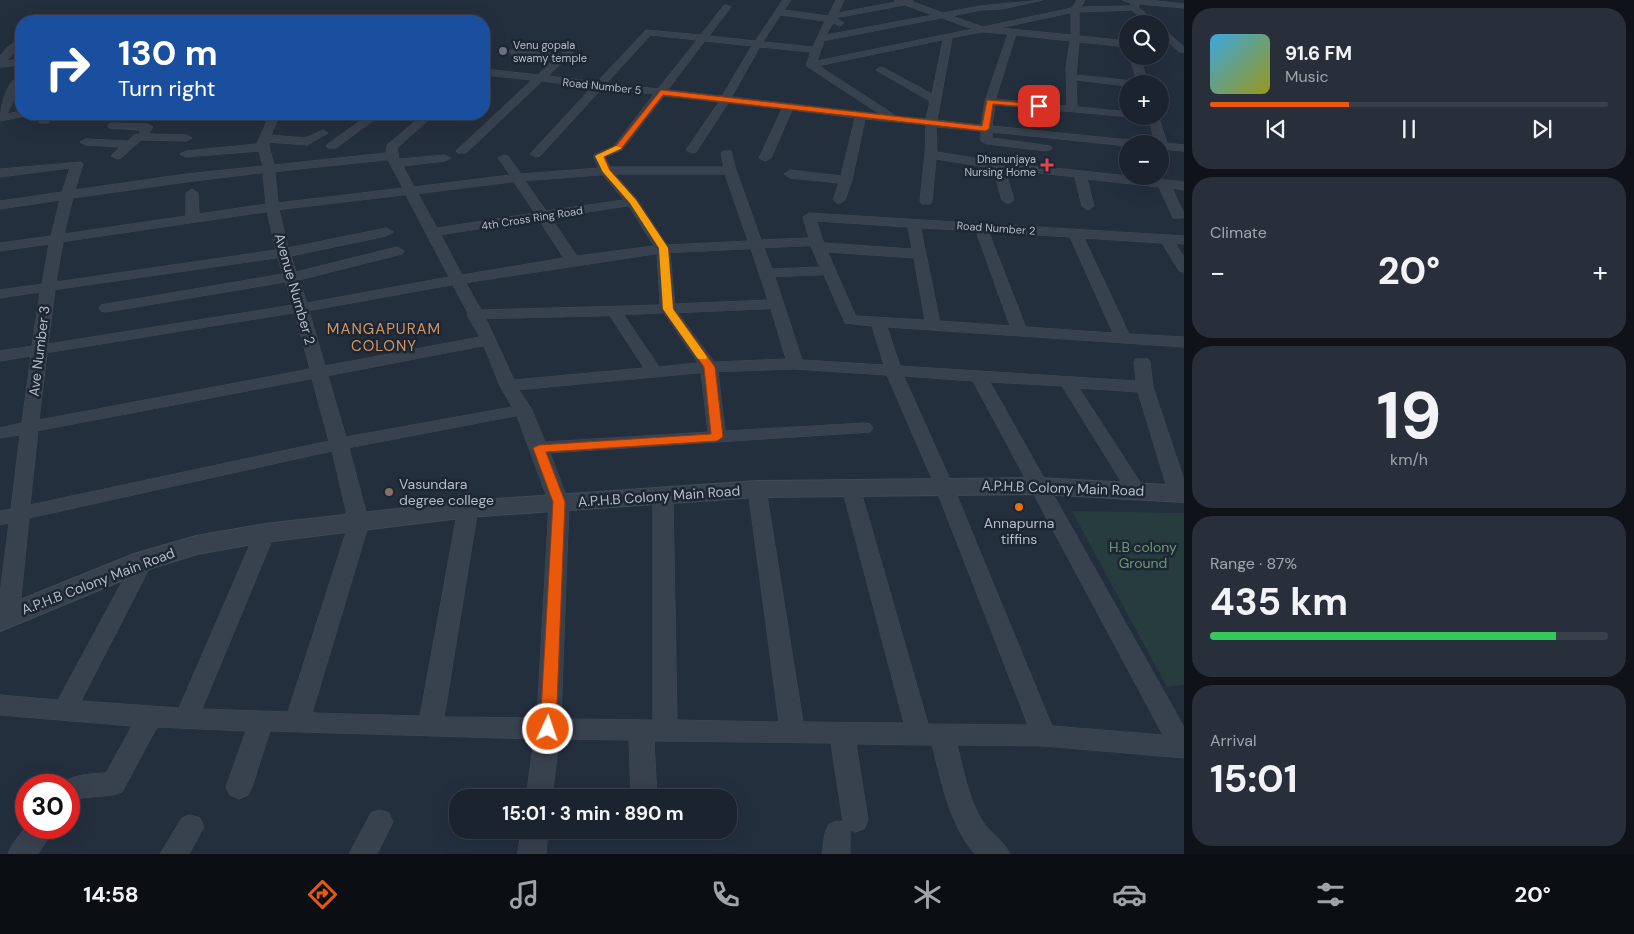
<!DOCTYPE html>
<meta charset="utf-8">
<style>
body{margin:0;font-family:"DM Sans",sans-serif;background:#282f3a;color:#f1f3f6;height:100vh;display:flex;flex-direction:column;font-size:19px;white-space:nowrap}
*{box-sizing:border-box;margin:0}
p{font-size:16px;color:#a0a4aa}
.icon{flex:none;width:28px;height:28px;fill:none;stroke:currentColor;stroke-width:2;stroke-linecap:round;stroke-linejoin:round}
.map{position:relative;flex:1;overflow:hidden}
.side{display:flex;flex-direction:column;gap:8px;padding:8px;background:#0f1319;width:450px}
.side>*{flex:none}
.guide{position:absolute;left:15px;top:15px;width:475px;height:105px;border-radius:20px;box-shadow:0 5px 20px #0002,0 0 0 1px #39404a;background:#1a4fa0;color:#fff;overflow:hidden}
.controls{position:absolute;left:1119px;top:15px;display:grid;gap:10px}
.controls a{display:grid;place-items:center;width:50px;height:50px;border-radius:50%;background:#1b232e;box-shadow:0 5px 20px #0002,0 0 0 1px #39404a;font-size:25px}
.speed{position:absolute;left:15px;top:774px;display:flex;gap:10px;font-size:25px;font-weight:700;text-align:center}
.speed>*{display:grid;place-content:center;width:65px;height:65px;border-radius:50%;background:#1b232e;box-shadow:0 5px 20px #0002,0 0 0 1px #39404a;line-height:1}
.speed .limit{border:8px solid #d22;background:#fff;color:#111}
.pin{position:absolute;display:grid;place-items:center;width:42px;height:42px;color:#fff;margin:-21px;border-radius:10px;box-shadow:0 2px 8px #0006}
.me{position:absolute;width:55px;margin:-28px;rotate:3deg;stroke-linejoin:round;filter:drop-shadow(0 0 4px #0008)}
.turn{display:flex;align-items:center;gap:18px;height:105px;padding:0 20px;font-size:22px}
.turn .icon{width:65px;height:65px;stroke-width:2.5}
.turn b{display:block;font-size:35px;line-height:42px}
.big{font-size:38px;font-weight:700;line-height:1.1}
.side .card{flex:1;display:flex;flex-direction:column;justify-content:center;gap:8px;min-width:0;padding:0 18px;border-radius:20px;background:#282f3a}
.side .dial{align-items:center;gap:0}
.dial b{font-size:65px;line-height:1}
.song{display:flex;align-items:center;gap:15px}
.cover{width:60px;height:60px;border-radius:8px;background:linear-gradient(135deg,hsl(200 70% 55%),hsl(60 70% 35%))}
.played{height:5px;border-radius:2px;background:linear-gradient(90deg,#ea580c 35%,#39404a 35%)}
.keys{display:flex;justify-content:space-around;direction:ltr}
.heat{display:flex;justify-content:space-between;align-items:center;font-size:28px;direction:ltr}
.charge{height:8px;border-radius:4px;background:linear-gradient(90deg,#34c759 87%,#39404a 0)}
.trip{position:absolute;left:449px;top:789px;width:288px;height:50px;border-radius:20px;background:#1b232e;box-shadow:0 5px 20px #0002,0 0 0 1px #39404a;font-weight:700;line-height:50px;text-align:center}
.tab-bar{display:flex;height:80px;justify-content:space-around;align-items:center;background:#0b0e12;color:#a0a4aa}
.tab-bar .icon{width:35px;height:35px}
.tab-bar .active{color:#ea580c}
.tab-bar b{font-size:22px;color:#f1f3f6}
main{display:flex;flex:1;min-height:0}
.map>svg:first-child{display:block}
.green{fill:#263c3f}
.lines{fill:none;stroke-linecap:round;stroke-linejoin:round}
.minor-casing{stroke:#414a57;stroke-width:1}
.tertiary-casing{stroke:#414a57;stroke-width:2}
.minor{fill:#38414e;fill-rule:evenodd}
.tertiary{fill:#38414e;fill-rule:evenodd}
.route{fill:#ea580c;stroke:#983908}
.slow{fill:#f59e0b}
.worship-dot{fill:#6b7280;stroke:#1d2633;stroke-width:2}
.health-dot{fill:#e0444e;stroke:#1d2633;stroke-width:2}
.education-dot{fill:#8d6e63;stroke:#1d2633;stroke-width:2}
.food-dot{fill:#e8710a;stroke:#1d2633;stroke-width:2}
.labels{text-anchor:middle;stroke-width:5;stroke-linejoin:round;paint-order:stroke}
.far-poi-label{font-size:11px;fill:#b4bcc9;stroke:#1d2633;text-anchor:start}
.far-street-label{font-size:11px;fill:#b4bcc9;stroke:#1d2633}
.street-label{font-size:14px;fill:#b4bcc9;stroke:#1d2633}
.poi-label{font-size:14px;fill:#b4bcc9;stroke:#1d2633;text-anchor:start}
.park-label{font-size:14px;fill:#6b9a76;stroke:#1d2633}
.neighbourhood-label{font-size:15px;letter-spacing:1px;fill:#d59563;stroke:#1d2633}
</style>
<main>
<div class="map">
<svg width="1184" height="854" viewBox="0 0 1184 854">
<rect width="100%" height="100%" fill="#242f3e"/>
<!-- green -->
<path class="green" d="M1072 511 1184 513V685L1167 687Z"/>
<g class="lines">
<defs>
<path id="minor" d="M783 0H791L784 10 828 16 836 0H844L838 13 896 2 894 0H912L913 2 943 13 980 6 1043 0 1002 9 980 10 952 16 983 27 1072 8 1077 0H1085L1081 7 1131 6V3L1122 0H1149L1184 4V8L1139 4 1138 7 1158 24H1148L1132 10 1079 12V36L1128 41V47L1079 42 1076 75 1133 81 1138 84H1128V86L1076 80 1077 107 1128 112V116L1132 117 995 105 992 126 1138 141 1143 144H1128V146L992 132V138L1050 146 1052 148 1050 150 1046 151 987 144 981 141V131L936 127 937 152 998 162 1184 182V190L1172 188 1184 214 1183 218H1173L1159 187 1087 179 1094 206 1088 210 1082 206 1075 177 1005 169 1014 200 1008 204 1002 200 993 168 936 159 932 201 930 204H922L920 201 925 155 926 125 865 119 852 180 845 200 839 204 833 200 839 183 790 178 784 174 790 170 841 176 855 118 792 110 771 158 765 161 759 158 782 109 728 103 696 152 692 153 686 150 719 102 664 96 622 150 605 157 610 167H724L721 153 723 151H731L736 170 761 240 809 238 803 217 809 213 1184 236V244L1175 243 1184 257V272L1179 271 1162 243 1084 238 1129 334 1184 337V347L887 327 900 366 1136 381 1134 362 1136 359H1148L1150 362 1153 387 1184 480V499L1179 500 1172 498 1169 494 1138 392 1079 388 1145 490 1143 494 1136 496 1129 494 1062 386 990 382 1184 727V758L1044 746 957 745C964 771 968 799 983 822 991 834 1004 841 1010 854H975C949 824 942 782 932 745L856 744 868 820 864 829 855 832 850 830V854H822L825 833 829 824 838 821 843 822 831 743 654 741 657 798H631L629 740 559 739 552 798H526L534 739 270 731 252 787 248 795 239 799 230 795 226 787 246 731 157 727 122 792 113 795 82 798 69 805V785H60C73 774 89 774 106 773L132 726 0 715V695L58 700 136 556 143 554 150 556 153 561 81 701 179 708 255 533 258 528 265 526 272 528 275 533 202 709 288 712 349 523 332 451 29 518 19 617 16 623 8 625 0 623V594L9 523 0 525V511L11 509 20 435 0 438V428L22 423 31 356 0 361V351L32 346 40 292 0 298V290L42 284 49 244 0 251V243L51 236 60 200 0 209V201L62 192 70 168 0 177V169L81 162 83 164 75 190 186 174 263 166 259 151 186 157 180 154 186 151 257 144 270 114H280L271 135 305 138 323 130 328 133 307 145 268 142 274 165 386 153 387 145 424 114H435L397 148 399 159 445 155 451 158 445 161 403 166 414 187 510 175 498 158 504 155 508 156 521 174 599 168 593 156 595 154 614 146 654 94 602 88 540 156 536 157 530 154 532 152 592 87 542 81 466 153H458L456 151 458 149 532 80 485 75 484 69 538 75 555 59 513 55 508 52 510 50 561 54 568 49 573 52 571 54 548 76 597 82 646 30 701 35 724 5H727L731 7 709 36 755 41ZM905 5 933 15 826 35 833 23 840 26 844 23 836 18ZM1071 13V35L1000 28ZM781 15 825 21 813 47 763 42ZM942 18 973 29 817 61 824 41ZM983 32 1008 34 985 101 981 125 937 120 952 38ZM651 35 697 40 658 89 607 83ZM1016 35 1070 41 1066 68 1067 106 996 99ZM943 40 932 94 884 68 881 67 876 70 930 101 926 119 896 116 819 66ZM705 41 752 46 722 96 668 90ZM760 47 811 52 806 65 808 67 880 114 732 97ZM388 160 403 188 278 203 275 172ZM263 173 266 204 199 214 198 193 192 189 186 193V216L64 234 73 198 186 182ZM615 174H725L748 241 667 245 637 199ZM603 175 624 200 546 211 525 181ZM514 182 535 213 437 228 418 194ZM406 195 449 277 307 303 299 280 402 254 404 251 397 247 296 272 291 256 386 236 393 232 386 228 288 248 279 210ZM629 206 654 246 577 256 551 218ZM267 212 276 250 56 282 63 242ZM539 220 564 258 462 275 441 235ZM817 221 908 227 912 249 824 243ZM921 228 976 231 1010 326 940 321ZM989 232 1070 237 1113 333 1026 327ZM811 246 820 267 772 269 764 248ZM751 249 768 300 675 304 670 253ZM828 252 914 258 925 320 856 316ZM657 254 660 305 481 310 466 283ZM278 258 283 274 106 304 101 305 99 308 101 311 106 312 285 282 293 305 48 344 55 290ZM824 275 845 323 872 326 884 365 802 360 775 277ZM453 285 468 313 467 315 480 337 325 366 309 311ZM771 309 786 359 714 362 678 313ZM295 313 310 369 39 420 47 353ZM664 313 698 363 659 367 624 315ZM610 316 644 368 514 380 486 319ZM484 346 500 386 512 407 346 437 328 376ZM795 369 887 375 935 486 1028 725 928 724 860 488 858 484 851 482 844 484 842 488 904 723 803 722 766 489 764 485 757 483 750 485 748 489 779 722 677 720 673 496 670 491 663 490 656 491 653 496V720L561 719 569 503 550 453 870 432 873 428 870 424 864 423 725 431 718 372ZM701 373 708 432 545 442 532 410 519 390ZM904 376 973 381 1163 735 1052 726 953 486ZM312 379 329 441 30 505 38 431ZM517 416 549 503 537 718 444 717 478 509 475 504 468 502 461 504 458 509 420 716 312 713 369 523 349 448Z
M1160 26 1184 47V52H1179L1160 34Z
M20 39 21 45 6 61 21 59V65L0 67V56L8 47Z
M1130 56H1140L1148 84H1138Z
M18 77 21 78V83L7 114 21 111V114H26L25 116 0 121C0 110 6 81 18 77Z
M37 114H47L49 121 48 123H40Z
M370 114H382L336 148H328L326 146 328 144Z
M1148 116H1158L1167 143 1184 145V151L1160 149V144H1156Z
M113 123 148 124 153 127 148 134 186 135 192 138 186 141 141 140 121 158 117 159 111 156 120 147 86 145 80 142 86 139 128 141 134 135 140 134V130L109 128 108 126 109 124Z
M380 810 389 813 393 822 377 854H349L371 813Z
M191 815 200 818 204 827 189 854H160L182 818Z
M26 827 55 828 38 854H8L12 845Z
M522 830H548L546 854H518Z"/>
<path id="tertiary" d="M1039 478 1184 486V502L1039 494 757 497 468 517 265 542 197 554 152 568 0 631V608L134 554 196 536 265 524 468 501 757 481Z"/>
</defs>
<!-- minor casing -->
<use href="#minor" class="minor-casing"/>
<!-- tertiary casing -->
<use href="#tertiary" class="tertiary-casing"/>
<!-- minor -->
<use href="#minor" class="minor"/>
<!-- tertiary -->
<use href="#tertiary" class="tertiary"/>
</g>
<!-- route -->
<path class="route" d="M661 90 982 126 987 100 1039 104 1042 106 1039 108 993 104 989 129 985 131 663 95 621 149 604 156 610 170 636 200 668 248 673 309 715 367 723 437 717 441 546 452 565 502 556 729 553 734 548 736 542 734 540 729 553 502 533 448 539 445 711 434 704 367 663 309 659 248 630 203 602 171 596 155 616 146Z"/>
<!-- slow -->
<path class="slow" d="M616 146 622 148 603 157 609 170 636 200 668 248 673 309 707 357 706 359H698L663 309 659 248 630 203 603 172 595 156Z"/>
<!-- markers -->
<circle class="worship-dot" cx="503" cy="51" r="5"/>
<path class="health-dot" d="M1044.5 157.5h5v5h5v5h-5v5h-5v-5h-5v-5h5z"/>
<circle class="education-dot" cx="389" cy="492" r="5"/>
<circle class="food-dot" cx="1019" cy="507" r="5"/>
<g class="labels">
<!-- far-poi labels -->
<g class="far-poi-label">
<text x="513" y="49">Venu gopala<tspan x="513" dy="13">swamy temple</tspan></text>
<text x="1036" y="163" text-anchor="end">Dhanunjaya<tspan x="1036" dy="13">Nursing Home</tspan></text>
</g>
<!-- far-street labels -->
<g class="far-street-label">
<text transform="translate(602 86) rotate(6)" y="4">Road Number 5</text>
<text transform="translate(532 218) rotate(-9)" y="4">4th Cross Ring Road</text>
<text transform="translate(996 228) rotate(4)" y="4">Road Number 2</text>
</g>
<!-- street labels -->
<g class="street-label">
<text transform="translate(295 289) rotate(74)" y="5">Avenue Number 2</text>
<text transform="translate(39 351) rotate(-83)" y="5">Ave Number 3</text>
<text transform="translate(1063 488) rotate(2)" y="5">A.P.H.B Colony Main Road</text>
<text transform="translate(659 496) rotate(-4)" y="5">A.P.H.B Colony Main Road</text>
<text transform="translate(98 581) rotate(-21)" y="5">A.P.H.B Colony Main Road</text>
</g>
<!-- poi labels -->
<g class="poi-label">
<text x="399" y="489">Vasundara<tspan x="399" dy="16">degree college</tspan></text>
<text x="1019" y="528" text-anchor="middle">Annapurna<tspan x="1019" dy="16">tiffins</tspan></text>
</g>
<!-- park labels -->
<g class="park-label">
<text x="1143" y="552">H.B colony<tspan x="1143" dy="16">Ground</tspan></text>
</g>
<!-- neighbourhood labels -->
<g class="neighbourhood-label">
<text x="384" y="334">MANGAPURAM<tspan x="384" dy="17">COLONY</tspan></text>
</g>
</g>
</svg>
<div class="controls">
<a><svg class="icon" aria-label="search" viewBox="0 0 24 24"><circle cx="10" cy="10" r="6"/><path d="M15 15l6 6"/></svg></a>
<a>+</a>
<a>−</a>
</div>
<div class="speed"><div class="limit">30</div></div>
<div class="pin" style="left:1039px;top:106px;background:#d93025"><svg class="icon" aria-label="arrive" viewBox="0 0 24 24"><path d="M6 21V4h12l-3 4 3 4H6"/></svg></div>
<svg class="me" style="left:548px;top:729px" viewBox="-20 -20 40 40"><circle r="17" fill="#ea580c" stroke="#fff" stroke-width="3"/><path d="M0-11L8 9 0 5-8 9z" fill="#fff"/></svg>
<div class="trip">15:01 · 3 min · 890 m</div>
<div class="guide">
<div class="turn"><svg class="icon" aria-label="right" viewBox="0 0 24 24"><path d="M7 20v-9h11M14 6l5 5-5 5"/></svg><div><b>130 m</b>Turn right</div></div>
</div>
</div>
<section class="side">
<div class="card">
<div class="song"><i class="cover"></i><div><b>91.6 FM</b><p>Music</p></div></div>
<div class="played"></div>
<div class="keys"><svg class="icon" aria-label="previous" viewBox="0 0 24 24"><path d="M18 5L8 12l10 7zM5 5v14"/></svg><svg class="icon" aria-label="pause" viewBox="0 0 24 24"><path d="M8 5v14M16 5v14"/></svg><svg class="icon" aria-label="next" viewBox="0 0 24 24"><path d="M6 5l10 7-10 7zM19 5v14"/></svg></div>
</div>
<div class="card"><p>Climate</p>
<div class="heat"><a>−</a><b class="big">20°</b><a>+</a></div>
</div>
<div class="card dial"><b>19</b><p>km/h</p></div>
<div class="card"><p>Range · 87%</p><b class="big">435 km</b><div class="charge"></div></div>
<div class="card"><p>Arrival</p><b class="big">15:01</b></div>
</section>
</main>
<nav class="tab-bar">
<b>14:58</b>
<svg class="icon active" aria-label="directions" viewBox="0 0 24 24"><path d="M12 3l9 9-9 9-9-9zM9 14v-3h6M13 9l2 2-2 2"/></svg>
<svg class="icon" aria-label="music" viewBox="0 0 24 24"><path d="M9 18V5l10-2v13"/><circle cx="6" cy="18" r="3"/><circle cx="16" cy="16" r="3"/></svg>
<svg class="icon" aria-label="phone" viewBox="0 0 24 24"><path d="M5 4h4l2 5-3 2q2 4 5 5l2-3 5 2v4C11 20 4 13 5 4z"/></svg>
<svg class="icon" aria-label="climate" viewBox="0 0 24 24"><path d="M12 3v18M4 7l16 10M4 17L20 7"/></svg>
<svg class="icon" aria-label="car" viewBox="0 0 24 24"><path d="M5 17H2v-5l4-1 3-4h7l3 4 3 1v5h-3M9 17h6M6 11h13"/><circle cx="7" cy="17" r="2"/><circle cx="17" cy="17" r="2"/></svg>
<svg class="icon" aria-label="filters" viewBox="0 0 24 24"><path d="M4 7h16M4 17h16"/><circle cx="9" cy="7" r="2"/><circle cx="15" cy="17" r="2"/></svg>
<b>20°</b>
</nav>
